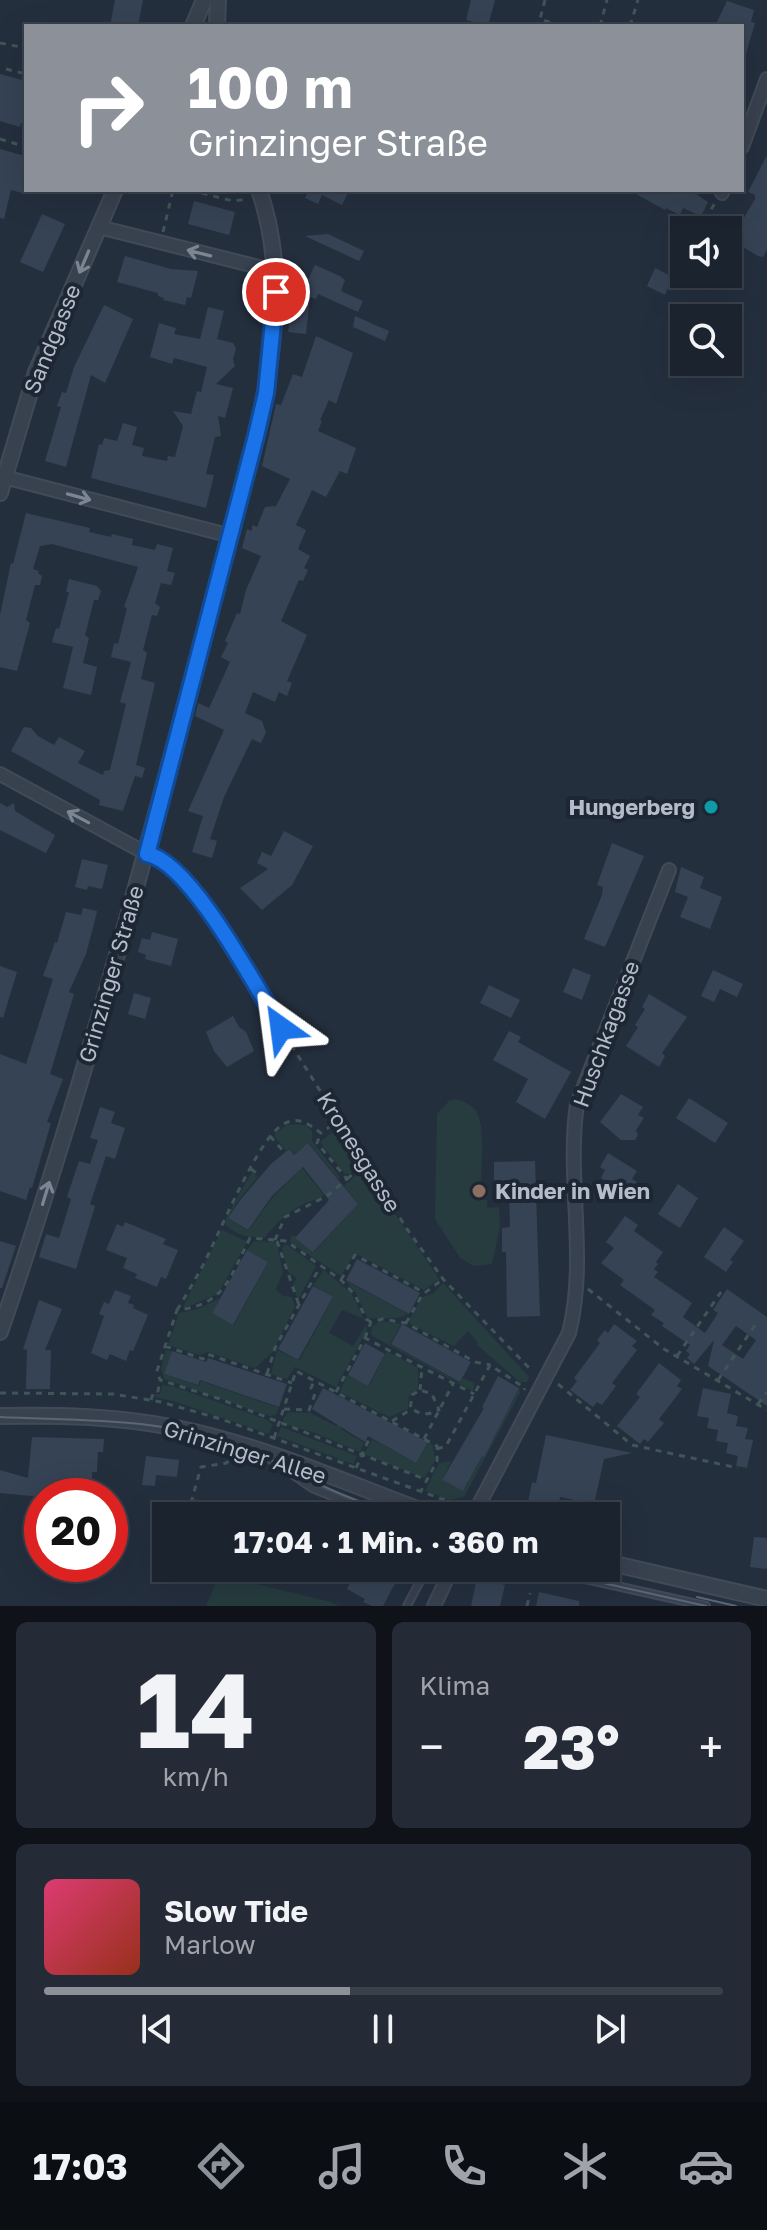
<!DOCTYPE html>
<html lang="de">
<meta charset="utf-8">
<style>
body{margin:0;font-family:"Golos Text",sans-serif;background:#242b36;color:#f1f3f6;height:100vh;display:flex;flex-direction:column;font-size:30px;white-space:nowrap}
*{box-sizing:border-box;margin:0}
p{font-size:26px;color:#a0a4aa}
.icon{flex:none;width:44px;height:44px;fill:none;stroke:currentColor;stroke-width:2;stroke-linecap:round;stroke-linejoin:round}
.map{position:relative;height:1606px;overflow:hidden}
.panel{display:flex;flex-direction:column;gap:16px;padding:16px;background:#0f1319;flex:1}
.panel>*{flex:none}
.guide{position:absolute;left:24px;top:24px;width:720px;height:168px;border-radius:0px;box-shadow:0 8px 32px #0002,0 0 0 2px #39404a;background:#8c9099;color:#fff;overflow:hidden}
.fabs{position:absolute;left:670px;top:216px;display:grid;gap:16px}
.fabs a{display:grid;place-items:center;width:72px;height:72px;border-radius:0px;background:#1b232e;box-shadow:0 8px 32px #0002,0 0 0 2px #39404a;font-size:40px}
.speed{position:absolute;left:24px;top:1478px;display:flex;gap:16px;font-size:40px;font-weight:700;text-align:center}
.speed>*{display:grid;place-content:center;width:104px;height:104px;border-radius:50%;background:#1b232e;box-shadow:0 8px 32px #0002,0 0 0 2px #39404a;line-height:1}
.speed .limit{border:12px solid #d22;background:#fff;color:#111}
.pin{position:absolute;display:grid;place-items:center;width:68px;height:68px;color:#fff;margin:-34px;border:4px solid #fff;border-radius:50%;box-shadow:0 2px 8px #0007}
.me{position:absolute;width:88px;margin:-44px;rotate:329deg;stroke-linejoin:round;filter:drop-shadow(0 0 6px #0008)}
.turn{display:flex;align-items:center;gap:28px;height:168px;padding:0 32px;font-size:36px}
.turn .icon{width:104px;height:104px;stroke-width:2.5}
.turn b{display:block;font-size:56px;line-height:68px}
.big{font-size:60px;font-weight:700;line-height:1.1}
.panel .card{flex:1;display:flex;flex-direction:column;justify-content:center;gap:12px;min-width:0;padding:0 28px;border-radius:12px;background:#242b36}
.panel .dial{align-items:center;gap:0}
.dial b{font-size:104px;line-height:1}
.song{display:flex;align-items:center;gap:24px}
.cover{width:96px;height:96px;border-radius:12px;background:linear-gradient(135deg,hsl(340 70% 55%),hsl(10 70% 35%))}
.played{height:8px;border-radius:4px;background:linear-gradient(90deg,#8c9099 45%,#39404a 45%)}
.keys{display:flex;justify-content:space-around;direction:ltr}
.heat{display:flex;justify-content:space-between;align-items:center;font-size:44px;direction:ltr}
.panel .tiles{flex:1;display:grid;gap:16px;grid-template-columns:1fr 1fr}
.card:last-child{grid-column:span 2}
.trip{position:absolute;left:152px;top:1502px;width:468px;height:80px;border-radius:0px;background:#1b232e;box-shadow:0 8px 32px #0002,0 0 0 2px #39404a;font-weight:700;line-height:80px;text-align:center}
.tabs{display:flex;height:128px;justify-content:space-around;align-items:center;background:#0b0e12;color:#a0a4aa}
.tabs .icon{width:56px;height:56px}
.tabs .selected{color:#8c9099}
.tabs b{font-size:36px;color:#f1f3f6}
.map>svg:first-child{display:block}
.green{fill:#263c3f}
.building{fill:#364354;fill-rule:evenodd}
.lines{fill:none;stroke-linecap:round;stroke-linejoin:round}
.service-casing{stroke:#414a57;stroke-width:10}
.minor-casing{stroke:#414a57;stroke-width:16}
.tertiary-casing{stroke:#414a57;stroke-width:18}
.path{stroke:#3f5557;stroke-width:3;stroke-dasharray:6 6;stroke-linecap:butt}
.service{stroke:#38414e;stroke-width:6}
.minor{stroke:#38414e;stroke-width:12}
.tertiary{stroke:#38414e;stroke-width:14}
.tram{stroke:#5a6575;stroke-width:2}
.oneway{stroke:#7c8592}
.route-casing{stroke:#114b97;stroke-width:20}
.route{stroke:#1a73e8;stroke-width:14}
.culture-dot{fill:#0f9aa8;stroke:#1d2633;stroke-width:3}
.education-dot{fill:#8d6e63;stroke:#1d2633;stroke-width:3}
.labels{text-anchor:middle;stroke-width:8;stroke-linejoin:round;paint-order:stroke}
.street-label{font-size:22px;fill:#b4bcc9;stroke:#1d2633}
.poi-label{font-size:22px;font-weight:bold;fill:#b4bcc9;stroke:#1d2633;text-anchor:end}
</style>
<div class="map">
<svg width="767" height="1606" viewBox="0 0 767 1606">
<rect width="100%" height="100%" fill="#242f3e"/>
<!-- green -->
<path class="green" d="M455 1099C463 1101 471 1104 476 1111 487 1127 480 1179 480 1199L487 1200V1208L499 1207 500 1227 492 1264 474 1266 460 1258 435 1219 437 1114 449 1101Z
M298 1124 307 1126 312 1131V1141L340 1177 339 1180 309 1143 294 1154 289 1148 286 1151 275 1137V1133L287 1125Z
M338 1128 361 1164 350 1174H345L321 1144V1141Z
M302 1168 324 1195C318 1200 313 1200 306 1203 289 1210 276 1224 264 1238 249 1237 235 1236 225 1224L227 1216 252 1172 258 1177 240 1198 228 1218 248 1231 273 1197Z
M364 1168 439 1279 424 1290 355 1253 341 1276 290 1242 291 1236 294 1235 314 1252 358 1204 344 1186Z
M222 1230 246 1241V1244L218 1294 185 1308 183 1307Z
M254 1241 274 1242 277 1244 283 1272 276 1289 283 1296 292 1297 295 1306 273 1352 255 1368 208 1352 199 1355 168 1345 179 1313 198 1309 220 1298 212 1313 234 1325 268 1262 247 1250Z
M286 1244 316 1266 298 1300 293 1284 297 1278 288 1272 282 1248Z
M324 1270 351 1293 364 1319 342 1310 329 1333 353 1346 366 1325 367 1330 336 1387 295 1367 287 1379 271 1374 277 1350 299 1361 333 1298 313 1285Z
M345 1280 408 1314C399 1321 380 1317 368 1319L356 1293Z
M443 1283 529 1377 527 1382H520L477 1345 478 1343 468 1331 454 1346 410 1324 409 1320 422 1297 432 1294Z
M381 1321 401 1324 390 1344 460 1383 463 1378 474 1383V1390L472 1391 374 1337 371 1334 372 1326Z
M166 1350 172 1351 164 1374 199 1386 201 1381 279 1408 276 1415 269 1416 164 1379 161 1368Z
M387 1351 418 1368V1389L409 1395 408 1409 389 1417 340 1392 347 1375 369 1386Z
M162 1385 172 1386 265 1419 273 1424 269 1434 176 1402 154 1397 155 1394H160Z
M519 1388 520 1393 464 1497 449 1500 425 1491 439 1463 451 1461 442 1480 463 1491Z
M288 1412 310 1413 336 1426 338 1424 342 1426 341 1429 364 1443 360 1452 315 1433 285 1424 283 1419Z
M281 1427 357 1456 353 1464 277 1436Z
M372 1439 416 1463 428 1442 433 1445 435 1461 424 1478 364 1454Z
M219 1575 331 1602 339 1606H206Z"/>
<!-- building -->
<path class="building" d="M115 0H143L138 26H110Z
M471 0H495L488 26 466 20Z
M727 1 754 10 751 22 755 23 745 57 742 56V26H715Z
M0 74 26 81V124L21 123 20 127 0 121Z
M0 149 25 156 23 164 26 165V194L11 190 4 219 0 218Z
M767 155V250L763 257 758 256 731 240 755 199V195L748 192Z
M309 190H341L348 193 342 205 322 195 318 204 305 198Z
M629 190H690L708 202 701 216 683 208 680 215 666 208 665 210Z
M194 201 235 212 229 235 188 224Z
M42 214 65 224 43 272 20 262Z
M328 234 364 251 359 261 305 236Z
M125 256 171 269 198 271 191 298 187 297 185 305 163 300 164 298 158 296V293L117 282Z
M315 265 340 276 345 280 341 291 363 301 358 312 318 294 316 299 310 297 306 334 288 332 292 305 295 307Z
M655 268 673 277 665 295 647 286Z
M104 305 133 319 105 383 91 375 66 467 45 461 61 407 57 406 62 392 66 393 74 367Z
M208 307 224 311 217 339 233 343 236 349 233 359 235 366 216 384 233 388 225 418 218 416 221 436 215 437 208 466 206 474 214 475 206 508 91 478 99 444 102 445 104 438 117 441 123 423 137 427 132 445 144 448 142 456 167 461 168 456 175 457 183 426 173 411 191 414 197 391 201 392 207 367 174 358 172 364 150 357 159 323 176 328 174 334 200 339Z
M355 316 389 331 385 341 353 327Z
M316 336 353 353 336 404 329 400 320 420 322 421 318 431 356 448 347 474 340 471 326 497 312 490 296 525 306 530 298 549 310 556 304 568 308 570 303 581 299 580 281 621 307 635 287 681 292 683 287 696 279 692 275 702 253 692 245 713 262 721 266 732 261 743 252 739 224 797 210 839 217 841 212 858 192 852 203 816 188 811 224 730 195 716 198 703 209 708 230 662 221 657 228 643 225 641 237 613 240 614 246 590 261 556 242 548 247 529 252 531V525L257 527 265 507 276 506 290 479 262 466 276 404 281 405 293 374 302 377Z
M26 513 90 528 89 532 111 537 112 534 133 539 132 545 155 550 157 544 173 548 167 571 175 573 171 585 161 583 155 603 160 607 157 616 152 615 143 650 147 653 141 679 155 683 136 765 145 768 142 778 135 776 123 811 99 805 100 800 11 751 24 727 31 728 38 736 54 745 59 737 85 751 78 763 103 775 104 771 110 770 126 704 120 702 131 662 111 657 114 643 118 644 127 608 124 607 138 567 52 544 40 546 33 569 39 571 38 573 42 576 40 585H35L26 620 30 623 17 671 0 667V615L11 563 13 564Z
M69 579 97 586 101 591 98 600H94L85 635 89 638 83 663 97 667 91 695 63 688 73 647 52 642 56 628 59 629 69 592H66Z
M0 803 7 807 14 803 15 811 55 835 46 853 0 830Z
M284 831 313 846 292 885 262 910 240 888 268 869 257 863 262 852 271 856Z
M612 843 644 856 605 947 584 939 602 895 603 887 597 885Z
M82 859 108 865 102 889 88 886 87 890 75 887Z
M681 867 704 877 700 888 722 897 710 929 680 917 688 897 675 892Z
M83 908 97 911 95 920 86 954 69 992 74 994 50 1074 63 1079 47 1122 51 1123 32 1188 30 1187 26 1200 0 1191V1054L26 1064 53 979 43 976 55 942 57 943 66 912 81 915Z
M152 932 178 939 171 966 145 959 146 955 138 952 142 938 150 940Z
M0 966 17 972 3 1018 0 1017Z
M573 968 591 975 582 1000 563 992Z
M713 970 743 984 737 997 720 989 714 1002 701 996Z
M489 985 520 1000 511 1018 480 1003Z
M134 993 151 998 145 1019 128 1014Z
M649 994 687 1017 662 1053 665 1056 659 1067 626 1046 638 1027 635 1025 645 1009 642 1007Z
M233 1016 239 1027 246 1032 254 1051 227 1067 214 1051 206 1032Z
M509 1031 521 1037 518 1042 571 1072 545 1119 516 1102 528 1079 493 1060Z
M621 1094 643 1107 638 1115 644 1118 636 1130 638 1135 635 1140H621L600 1122Z
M689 1098 728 1123 715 1143 676 1118Z
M100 1107 115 1112 111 1123 125 1128 115 1159 106 1156 90 1204 95 1206 76 1269 39 1257 46 1234 59 1238 71 1199 67 1197 79 1161 90 1164 98 1140 90 1138Z
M308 1143 358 1204 313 1252 295 1238 329 1200 303 1167 272 1196 248 1230 228 1218 241 1199 271 1164 289 1149 294 1155Z
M608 1153 637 1171 632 1179 637 1182 629 1196 601 1178 605 1170 600 1167Z
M535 1161 540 1316 507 1317 506 1252H502V1228L510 1227 509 1191H494V1162Z
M678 1184 698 1198 680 1228 658 1214Z
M625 1216 638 1225 634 1231 663 1252 656 1262 658 1264 654 1269 658 1272 654 1277 692 1303 683 1317 705 1333 718 1313 713 1310 727 1289 767 1317V1406L708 1366 714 1340 694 1364 687 1358 690 1354 686 1351 690 1345 662 1326 664 1323 651 1315 655 1310 620 1285 624 1280 601 1263 614 1248 606 1242ZM736 1326 756 1340 743 1359 722 1345Z
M125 1222 166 1239 163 1244 178 1250 166 1279 161 1277 157 1287 135 1278 137 1274 123 1268 127 1258 106 1250 117 1224 123 1227Z
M724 1227 744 1241 730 1260 733 1262 726 1272 704 1257Z
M0 1241 16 1246 2 1288H0Z
M247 1250 268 1262 233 1325 212 1313Z
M357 1259 420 1293 409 1314 346 1280Z
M313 1286 333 1297 298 1360 278 1349Z
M115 1290 131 1296 128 1303 134 1305 133 1308 148 1315 133 1351 130 1350 126 1361 110 1354 107 1360 91 1353 104 1316 99 1314 104 1302 109 1304Z
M39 1300 62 1309 45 1350H51L50 1389H26L27 1350 23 1349Z
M402 1324 471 1362 460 1382 391 1344Z
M614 1324 637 1341 632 1346 637 1350 612 1383 616 1386 602 1405 597 1402 593 1407 570 1390 577 1381 574 1378 600 1343 597 1340 605 1330 608 1333Z
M365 1343 385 1354 368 1386 348 1375Z
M172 1351 206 1362 208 1358 287 1384 279 1407 200 1380 198 1385 164 1374Z
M659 1363 681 1380 677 1386 682 1389 659 1419 664 1423 648 1442 644 1439 640 1444 617 1426 640 1397 636 1394Z
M498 1376 519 1388 484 1457 482 1456 463 1491 442 1480 484 1408 482 1407Z
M323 1388 428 1442 416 1463 368 1436 365 1442 312 1409Z
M703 1388 731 1394 727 1413 738 1416 736 1426 748 1428 745 1439 753 1440 747 1468 736 1466 738 1456 726 1453 728 1443 716 1441 718 1430 707 1428 709 1418 697 1416Z
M546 1435 632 1453 604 1459 594 1504 560 1497 556 1516 526 1513 532 1482 536 1483Z
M32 1437 104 1439 103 1452H98L97 1472H92V1487L65 1488V1496L42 1497 0 1493V1470L28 1478Z
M146 1456 179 1460 177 1477 156 1475 155 1486 142 1485Z
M194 1499 217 1506 215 1516H189Z
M754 1537 767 1538V1569L750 1567Z
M386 1568H403L383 1606H372L363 1602 365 1599 347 1589 357 1569 380 1581Z
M477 1578 505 1585 500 1606H471Z
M539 1592 579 1601V1606H536Z"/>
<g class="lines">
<defs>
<path id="service" d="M147 854C191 861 257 989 281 1028
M270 1459 312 1488 381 1516
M536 1568 706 1606
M407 1606 427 1568"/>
<path id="minor" d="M742 147 767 79
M722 193 723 190
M99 227 275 271
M4 477 231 536
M0 774 147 854
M473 1516 569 1333C588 1258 566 1179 577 1104L669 870
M434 1606 452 1568"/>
<path id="tertiary" d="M193 26 204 0
M217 26 218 0
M0 493 36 372 115 190
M0 1332C101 1038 177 736 256 436 274 355 287 270 259 190
M0 1416C58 1415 119 1416 176 1428 265 1446 351 1485 436 1516
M606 1562 767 1599"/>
</defs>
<!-- service casing -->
<use href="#service" class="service-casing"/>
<!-- minor casing -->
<use href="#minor" class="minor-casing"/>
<!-- tertiary casing -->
<use href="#tertiary" class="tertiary-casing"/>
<!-- path -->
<path class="path" d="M545 0 540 19 562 26
M600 26 607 0
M630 26 638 0
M0 43 26 48
M6 69 26 74
M0 139 26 147
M190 190 233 201 248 199
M699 230 715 203
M163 232 173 190
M285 1035 407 1229 443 1279 533 1372
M270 1136 284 1152
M251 1169 259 1175
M347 1179 365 1164
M275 1240 285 1217 327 1196 347 1179 317 1143 321 1133
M277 1241 299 1305
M341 1280 355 1255 425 1293
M588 1289 664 1349 767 1410
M177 1310C186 1296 194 1281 202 1267 218 1237 257 1140 282 1125 298 1115 308 1124 321 1133L339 1120
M371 1322 366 1319 355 1295 341 1280 286 1241 250 1238C230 1276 226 1305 177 1310L157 1371 160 1380 220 1399 427 1480
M406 1323 422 1295 443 1279
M365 1338 371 1322 383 1319 406 1323 475 1362 490 1365
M165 1346 203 1359 207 1354 292 1383
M677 1356 721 1292
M267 1374 275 1348 320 1267
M718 1380 755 1325
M558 1384 632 1445 738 1468
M420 1390 422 1367
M336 1392 365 1338 474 1394
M0 1393 113 1394 161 1402 221 1419 464 1507
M151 1400 154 1391H158L160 1380
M758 1404 767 1392
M284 1409 309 1410 315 1394 311 1388 314 1381
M392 1421 410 1410 412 1395 420 1390 432 1394 439 1410C429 1415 419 1416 411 1407
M274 1438 296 1371 437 1446V1461L421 1491
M424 1439 453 1384
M437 1449 446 1446 490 1365 525 1388 524 1390
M356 1468 369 1439
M191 1503 201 1467 227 1463 229 1457
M463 1579 469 1568
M527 1606 530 1593"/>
<!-- service -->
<use href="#service" class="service"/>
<!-- minor -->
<use href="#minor" class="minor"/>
<!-- tertiary -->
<use href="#tertiary" class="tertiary"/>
<!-- tram -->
<path class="tram" d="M0 1417C84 1421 154 1417 236 1445 265 1456 292 1471 319 1484 345 1497 372 1506 399 1516
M536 1568 706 1606
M697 1597 736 1606"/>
</g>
<!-- one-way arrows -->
<defs><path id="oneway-shaft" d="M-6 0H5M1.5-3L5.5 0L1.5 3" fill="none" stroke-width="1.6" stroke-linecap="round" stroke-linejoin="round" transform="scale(2)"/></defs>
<g class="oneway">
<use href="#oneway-shaft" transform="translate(199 253) rotate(-166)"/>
<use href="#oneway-shaft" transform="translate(84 262) rotate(113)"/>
<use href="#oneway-shaft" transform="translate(79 497) rotate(15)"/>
<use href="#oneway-shaft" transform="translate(78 817) rotate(-152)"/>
<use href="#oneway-shaft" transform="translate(46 1193) rotate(-73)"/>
</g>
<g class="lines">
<defs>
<path id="route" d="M276 292 266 393 256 436 147 854C191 862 257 989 281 1028"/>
</defs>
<!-- route casing -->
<use href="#route" class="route-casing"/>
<!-- route -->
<use href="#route" class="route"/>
</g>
<!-- markers -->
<circle class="culture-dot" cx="711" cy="807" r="8"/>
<circle class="education-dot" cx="479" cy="1191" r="8"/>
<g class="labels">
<!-- street labels -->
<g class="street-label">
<text transform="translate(52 339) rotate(-68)" y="8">Sandgasse</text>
<text transform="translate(111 974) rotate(-74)" y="8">Grinzinger Straße</text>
<text transform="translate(606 1034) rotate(-70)" y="8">Huschkagasse</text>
<text transform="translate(359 1152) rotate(58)" y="8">Kronesgasse</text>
<text transform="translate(245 1452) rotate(17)" y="8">Grinzinger Allee</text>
</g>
<!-- poi labels -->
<g class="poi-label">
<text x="695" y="815">Hungerberg</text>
<text x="495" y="1199" text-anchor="start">Kinder in Wien</text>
</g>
</g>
</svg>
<div class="fabs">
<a><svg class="icon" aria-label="sound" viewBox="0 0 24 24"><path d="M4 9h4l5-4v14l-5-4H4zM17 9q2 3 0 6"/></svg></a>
<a><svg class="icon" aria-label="search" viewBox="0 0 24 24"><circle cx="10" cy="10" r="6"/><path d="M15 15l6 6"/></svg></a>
</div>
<div class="speed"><div class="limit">20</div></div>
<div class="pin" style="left:276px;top:292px;background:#d93025"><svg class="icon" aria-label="arrive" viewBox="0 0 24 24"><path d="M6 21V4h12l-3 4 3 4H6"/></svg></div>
<svg class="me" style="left:281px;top:1028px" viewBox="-20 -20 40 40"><path d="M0-17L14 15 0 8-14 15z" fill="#1a73e8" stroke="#fff" stroke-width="4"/></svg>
<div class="trip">17:04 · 1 Min. · 360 m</div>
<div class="guide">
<div class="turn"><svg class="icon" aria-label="right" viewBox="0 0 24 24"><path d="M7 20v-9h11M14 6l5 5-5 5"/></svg><div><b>100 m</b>Grinzinger Straße</div></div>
</div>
</div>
<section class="panel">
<div class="tiles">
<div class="card dial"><b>14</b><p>km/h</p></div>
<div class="card"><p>Klima</p>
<div class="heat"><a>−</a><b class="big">23°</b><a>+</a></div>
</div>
<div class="card">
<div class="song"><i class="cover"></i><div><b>Slow Tide</b><p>Marlow</p></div></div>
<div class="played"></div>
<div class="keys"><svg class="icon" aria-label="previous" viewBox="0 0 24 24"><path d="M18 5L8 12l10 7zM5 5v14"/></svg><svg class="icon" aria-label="pause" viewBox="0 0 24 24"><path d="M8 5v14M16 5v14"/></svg><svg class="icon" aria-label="next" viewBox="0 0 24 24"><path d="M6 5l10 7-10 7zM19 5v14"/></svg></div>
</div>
</div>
</section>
<nav class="tabs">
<b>17:03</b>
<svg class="icon selected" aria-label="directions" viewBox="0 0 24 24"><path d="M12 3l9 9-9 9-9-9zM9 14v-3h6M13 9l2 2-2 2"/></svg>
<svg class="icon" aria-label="music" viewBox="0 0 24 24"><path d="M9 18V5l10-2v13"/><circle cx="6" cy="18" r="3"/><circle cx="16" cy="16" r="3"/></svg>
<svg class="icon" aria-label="phone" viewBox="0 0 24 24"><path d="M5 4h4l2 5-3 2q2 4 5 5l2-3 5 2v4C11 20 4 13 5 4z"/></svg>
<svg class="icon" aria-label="climate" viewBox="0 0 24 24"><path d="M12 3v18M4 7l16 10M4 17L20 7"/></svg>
<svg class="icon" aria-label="car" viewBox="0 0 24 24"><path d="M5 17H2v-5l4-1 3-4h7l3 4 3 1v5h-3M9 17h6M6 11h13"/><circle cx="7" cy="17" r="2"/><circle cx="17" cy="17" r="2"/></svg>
</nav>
